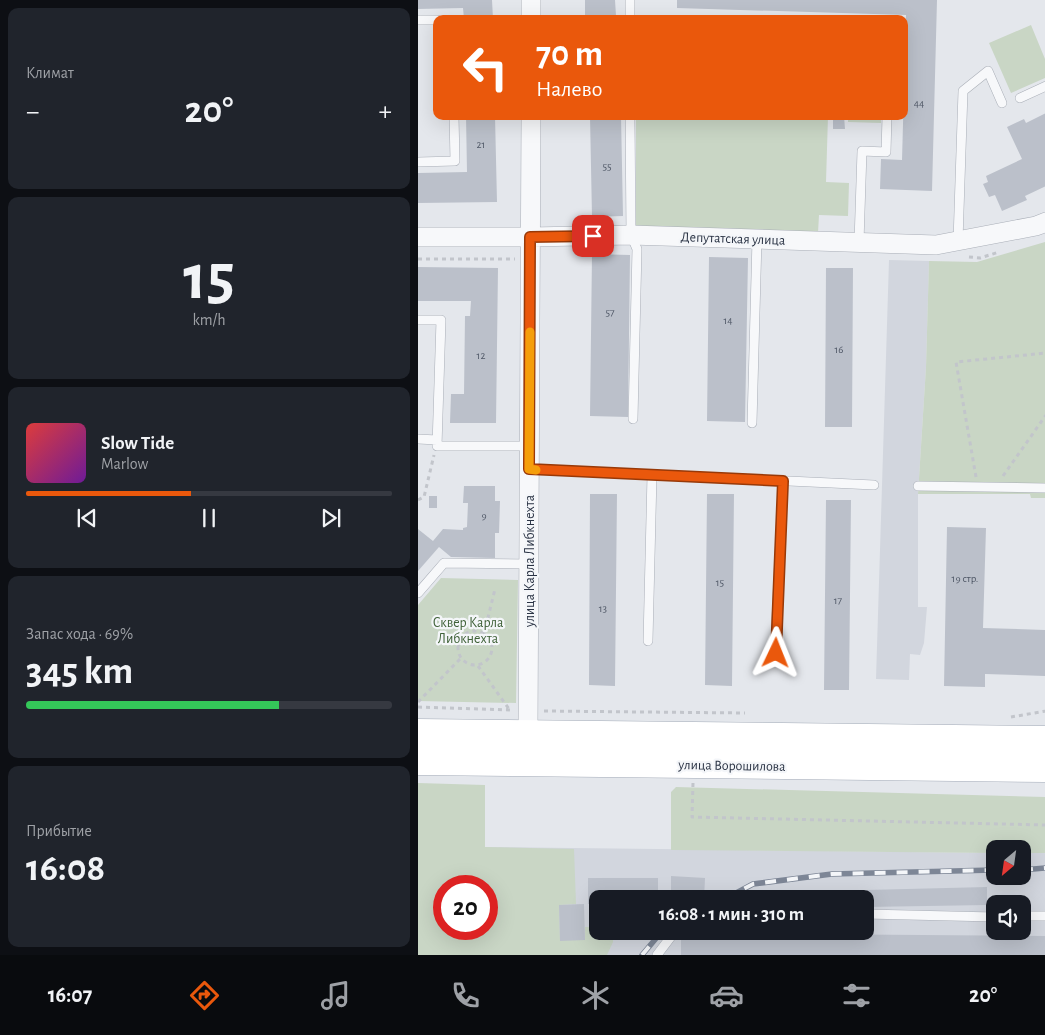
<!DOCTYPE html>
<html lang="ru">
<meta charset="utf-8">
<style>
body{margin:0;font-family:"Alegreya Sans",sans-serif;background:#20242c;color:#f1f3f6;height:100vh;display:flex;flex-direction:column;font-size:19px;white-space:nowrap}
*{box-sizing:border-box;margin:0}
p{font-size:16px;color:#9ea1a6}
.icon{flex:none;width:28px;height:28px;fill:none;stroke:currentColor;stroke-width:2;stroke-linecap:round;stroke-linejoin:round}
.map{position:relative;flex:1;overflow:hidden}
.details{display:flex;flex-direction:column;gap:8px;padding:8px;background:#0d0f14;width:418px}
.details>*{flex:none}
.hud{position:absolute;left:15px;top:15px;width:475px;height:105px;border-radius:10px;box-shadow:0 5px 20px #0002;background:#ea580c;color:#fff;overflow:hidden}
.needle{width:32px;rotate:209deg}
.fabs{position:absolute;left:568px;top:840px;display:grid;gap:10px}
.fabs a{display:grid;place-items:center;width:45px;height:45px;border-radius:10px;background:#171b24;box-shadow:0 5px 20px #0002;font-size:25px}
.speed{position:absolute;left:15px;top:875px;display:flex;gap:10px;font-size:25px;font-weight:700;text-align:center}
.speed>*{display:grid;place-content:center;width:65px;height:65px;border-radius:50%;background:#171b24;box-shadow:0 5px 20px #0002;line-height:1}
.speed .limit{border:8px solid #d22;background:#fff;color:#111}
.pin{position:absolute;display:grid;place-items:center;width:42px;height:42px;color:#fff;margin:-21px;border-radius:10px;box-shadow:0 2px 8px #0006}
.me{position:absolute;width:55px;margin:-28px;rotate:2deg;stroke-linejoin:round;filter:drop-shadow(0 0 4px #0008)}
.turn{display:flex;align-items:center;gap:18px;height:105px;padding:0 20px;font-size:22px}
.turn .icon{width:65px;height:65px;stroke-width:2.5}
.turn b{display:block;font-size:35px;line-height:42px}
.big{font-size:38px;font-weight:600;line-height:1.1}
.details .card{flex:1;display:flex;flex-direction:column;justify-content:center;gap:8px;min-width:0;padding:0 18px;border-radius:10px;background:#20242c}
.details .dial{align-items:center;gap:0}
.dial b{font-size:65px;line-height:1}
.song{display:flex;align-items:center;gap:15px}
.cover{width:60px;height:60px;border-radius:8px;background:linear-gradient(135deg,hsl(0 70% 55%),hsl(280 70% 35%))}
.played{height:5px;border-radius:2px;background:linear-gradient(90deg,#ea580c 45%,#363941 45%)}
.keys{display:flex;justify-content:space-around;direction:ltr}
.heat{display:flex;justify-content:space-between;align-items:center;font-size:28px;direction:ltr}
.charge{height:8px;border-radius:4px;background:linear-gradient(90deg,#34c759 69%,#363941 0)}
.trip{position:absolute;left:171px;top:890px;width:285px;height:50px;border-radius:10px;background:#171b24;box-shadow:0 5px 20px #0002;font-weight:600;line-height:50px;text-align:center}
.menu{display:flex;height:80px;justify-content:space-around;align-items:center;background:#090b0e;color:#9ea1a6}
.menu .icon{width:35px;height:35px}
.menu .on{color:#ea580c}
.menu b{font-size:22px;color:#f1f3f6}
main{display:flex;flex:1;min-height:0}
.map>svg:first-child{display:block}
.built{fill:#d2d6de;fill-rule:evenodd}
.green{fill:#c9d6c5;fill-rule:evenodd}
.building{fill:#bbc0ca}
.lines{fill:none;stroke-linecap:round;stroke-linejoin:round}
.lane-casing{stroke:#a9aeb7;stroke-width:10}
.street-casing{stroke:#a9aeb7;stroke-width:20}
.primary-casing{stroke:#a3abb8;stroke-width:29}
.path{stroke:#c2c5cb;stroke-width:3;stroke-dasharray:4 4;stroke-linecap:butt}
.lane{stroke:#f7f8fa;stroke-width:9}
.street{stroke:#f7f8fa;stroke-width:19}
.primary{stroke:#fff;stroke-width:28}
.rail-casing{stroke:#7d8696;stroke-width:5.5}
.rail{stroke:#f4f6f9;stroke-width:4;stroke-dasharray:11;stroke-linecap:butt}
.route-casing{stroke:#983908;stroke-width:12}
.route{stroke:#ea580c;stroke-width:9}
.slow{stroke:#f59e0b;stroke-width:9}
.labels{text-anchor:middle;stroke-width:4.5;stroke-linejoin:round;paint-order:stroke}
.number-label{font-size:11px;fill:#4f5766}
.street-label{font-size:14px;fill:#2b3445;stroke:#f4f6f9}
.park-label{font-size:14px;fill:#3f6138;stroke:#f4f6f9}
</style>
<main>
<section class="details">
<div class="card"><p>Климат</p>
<div class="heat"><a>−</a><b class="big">20°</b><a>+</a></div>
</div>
<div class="card dial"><b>15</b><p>km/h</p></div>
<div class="card">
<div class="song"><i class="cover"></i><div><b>Slow Tide</b><p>Marlow</p></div></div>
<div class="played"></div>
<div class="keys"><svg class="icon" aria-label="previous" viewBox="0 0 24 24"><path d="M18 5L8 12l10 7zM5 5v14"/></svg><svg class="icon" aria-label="pause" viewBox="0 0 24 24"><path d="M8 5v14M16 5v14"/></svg><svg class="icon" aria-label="next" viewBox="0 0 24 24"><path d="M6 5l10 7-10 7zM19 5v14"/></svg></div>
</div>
<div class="card"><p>Запас хода · 69%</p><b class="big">345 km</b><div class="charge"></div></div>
<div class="card"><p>Прибытие</p><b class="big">16:08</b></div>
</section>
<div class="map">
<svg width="628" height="955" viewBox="0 0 628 955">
<rect width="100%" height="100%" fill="#e4e7ec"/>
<!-- built -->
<path class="built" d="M471 260 511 261 508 367 500 494V607H509L506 643 502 655 492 654 491 680 458 679Z
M66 847 576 853V876H604V853H627V955H0V889ZM26 886H69V929H26ZM180 899H448V931H180ZM576 904H604V931H576Z"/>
<!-- green -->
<path class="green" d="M613 25 627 59V78L593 93 571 43Z
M218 116H410L408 182 431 183 430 216 401 215 400 233 218 226Z
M430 116H463V123L430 122Z
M627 242V498H613L612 494H500L508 367 511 261 559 262Z
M23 578 100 580 98 703 0 701V605Z
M0 783 67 785V847L156 849 158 904 141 905 142 940H167V927H180V931H195V942L189 955H0ZM26 886H69V929H26Z
M258 787 627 797V853H604V849H576V853L253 850V792Z"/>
<!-- building -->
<path class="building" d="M0 0H74L75 19H46L45 8 0 9Z
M167 0H197L198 16 167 17Z
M259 0H519L514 191 462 189 463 159 484 160 488 15 259 8Z
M628 113V186L607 196 609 200 584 211 577 195 571 197 565 184 570 182 568 176 604 159 589 127 606 119 608 123Z
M48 116H77L79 202 0 203V173L49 172Z
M172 116H203L205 216 174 217Z
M415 116H426L427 129H415Z
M174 254 212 255 210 417 172 416Z
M291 257 330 258 327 422 289 421Z
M0 267 80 268 78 423H32L33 394H46L47 316H52L53 301H0Z
M408 268H435L434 427H407Z
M46 486H77V501H82L81 533H77V558L33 557 21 547 0 571V529L15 541 25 529 45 530V528L49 527 50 503H45Z
M172 494H199L197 686 171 685Z
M289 494H316L314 686 287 685Z
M11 496H19V508H11Z
M408 500H433L431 690H406Z
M529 527 568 528 565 628 628 630V676L567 674V687L526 686Z
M253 876 287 878 286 899H253Z
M170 878H240V899H180V904H170Z
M569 887V905L448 907V890Z
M166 904 167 940 142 941 141 905Z
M263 933 628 936V955H263Z"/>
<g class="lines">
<defs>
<path id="lane" d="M212 19V0
M0 20H19
M602 98 628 86
M212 116 213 235 219 249 215 419
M0 162 37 161 36 116
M540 241 545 91 570 71 584 103
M441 242 444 151 468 152 469 116
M0 320H23L19 446H111
M334 423 339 239
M0 439 19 440
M111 469 456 485
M500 486 628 488
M0 593 26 563 111 564
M230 641 234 475
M357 653 365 481
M448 914 576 917
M604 916H628
M239 955 255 934 261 931"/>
<path id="street" d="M113 19V0
M0 237H112L213 235 518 245 618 226 628 222
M110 735 113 116"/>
<path id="primary" d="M0 733 628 740
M0 761 628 768"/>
</defs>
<!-- lane casing -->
<use href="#lane" class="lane-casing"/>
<!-- street casing -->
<use href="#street" class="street-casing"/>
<!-- primary casing -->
<use href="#primary" class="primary-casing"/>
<!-- path -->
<path class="path" d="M551 257 562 258 581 252
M0 259H97
M585 476 628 415
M558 477 538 362 628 353
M0 500 6 497 16 455
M40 648a17 17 0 1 1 34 0a17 17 0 1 1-34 0Z
M66 634 77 589
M60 666 91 709
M0 702 42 659
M0 707 94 710
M126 711 327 713
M593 717 628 711
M275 783 274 817 628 825"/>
<!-- lane -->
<use href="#lane" class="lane"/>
<!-- street -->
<use href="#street" class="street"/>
<!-- primary -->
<use href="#primary" class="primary"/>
<defs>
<path id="rail" d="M604 870 628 868
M307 899 335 884 414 874 576 870
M224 955 240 936 249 931"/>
</defs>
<!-- rail casing -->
<use href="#rail" class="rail-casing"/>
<!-- rail -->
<use href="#rail" class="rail"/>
</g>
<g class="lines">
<defs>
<path id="route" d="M175 236 112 237 111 469 365 481 358 653"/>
</defs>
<!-- route casing -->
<use href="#route" class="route-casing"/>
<!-- route -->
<use href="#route" class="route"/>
<!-- slow -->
<path class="slow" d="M112 332 111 469 118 470"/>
</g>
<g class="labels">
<!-- number labels -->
<g class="number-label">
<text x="501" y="107">44</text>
<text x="63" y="148">21</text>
<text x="189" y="170">55</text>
<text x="192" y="316">57</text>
<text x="310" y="324">14</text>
<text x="421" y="353">16</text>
<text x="63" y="359">12</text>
<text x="66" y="519">9</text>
<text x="547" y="582">19 стр.</text>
<text x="302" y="586">15</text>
<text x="420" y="604">17</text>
<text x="185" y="612">13</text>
</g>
<!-- street labels -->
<g class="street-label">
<text transform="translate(315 238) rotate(2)" y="5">Депутатская улица</text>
<text transform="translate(111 561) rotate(-90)" y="5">улица Карла Либкнехта</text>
<text transform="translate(314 765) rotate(1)" y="5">улица Ворошилова</text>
</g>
<!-- park labels -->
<g class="park-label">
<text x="50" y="627">Сквер Карла<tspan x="50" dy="16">Либкнехта</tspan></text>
</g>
</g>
</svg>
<div class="fabs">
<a><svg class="needle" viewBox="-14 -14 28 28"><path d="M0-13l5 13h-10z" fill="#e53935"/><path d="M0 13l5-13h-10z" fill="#9ea1a6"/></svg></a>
<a><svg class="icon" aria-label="sound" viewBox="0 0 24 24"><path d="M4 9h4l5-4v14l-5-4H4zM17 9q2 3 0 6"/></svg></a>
</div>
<div class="speed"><div class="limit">20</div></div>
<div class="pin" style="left:175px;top:236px;background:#d93025"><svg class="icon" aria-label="arrive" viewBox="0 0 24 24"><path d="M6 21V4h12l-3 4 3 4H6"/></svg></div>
<svg class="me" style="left:358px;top:653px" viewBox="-20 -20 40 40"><path d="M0-17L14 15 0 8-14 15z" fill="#ea580c" stroke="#fff" stroke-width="4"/></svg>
<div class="trip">16:08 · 1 мин · 310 m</div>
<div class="hud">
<div class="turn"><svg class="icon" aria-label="left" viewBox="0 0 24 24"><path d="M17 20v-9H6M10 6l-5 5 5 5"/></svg><div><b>70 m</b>Налево</div></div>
</div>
</div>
</main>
<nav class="menu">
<b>16:07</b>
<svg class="icon on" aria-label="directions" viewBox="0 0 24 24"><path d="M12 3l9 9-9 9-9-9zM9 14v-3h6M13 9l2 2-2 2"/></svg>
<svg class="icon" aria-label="music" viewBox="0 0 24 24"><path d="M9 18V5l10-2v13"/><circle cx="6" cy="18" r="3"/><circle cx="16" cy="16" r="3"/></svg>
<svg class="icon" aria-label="phone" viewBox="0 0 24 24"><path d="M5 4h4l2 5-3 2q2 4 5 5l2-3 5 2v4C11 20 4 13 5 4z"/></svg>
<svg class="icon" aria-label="climate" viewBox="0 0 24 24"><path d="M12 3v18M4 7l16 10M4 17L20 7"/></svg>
<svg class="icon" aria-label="car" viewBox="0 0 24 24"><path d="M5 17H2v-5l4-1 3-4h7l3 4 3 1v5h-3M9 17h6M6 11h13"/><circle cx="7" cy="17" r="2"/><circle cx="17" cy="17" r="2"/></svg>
<svg class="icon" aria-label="filters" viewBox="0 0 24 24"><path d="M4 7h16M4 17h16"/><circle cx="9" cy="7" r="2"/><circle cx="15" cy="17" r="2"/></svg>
<b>20°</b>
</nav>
